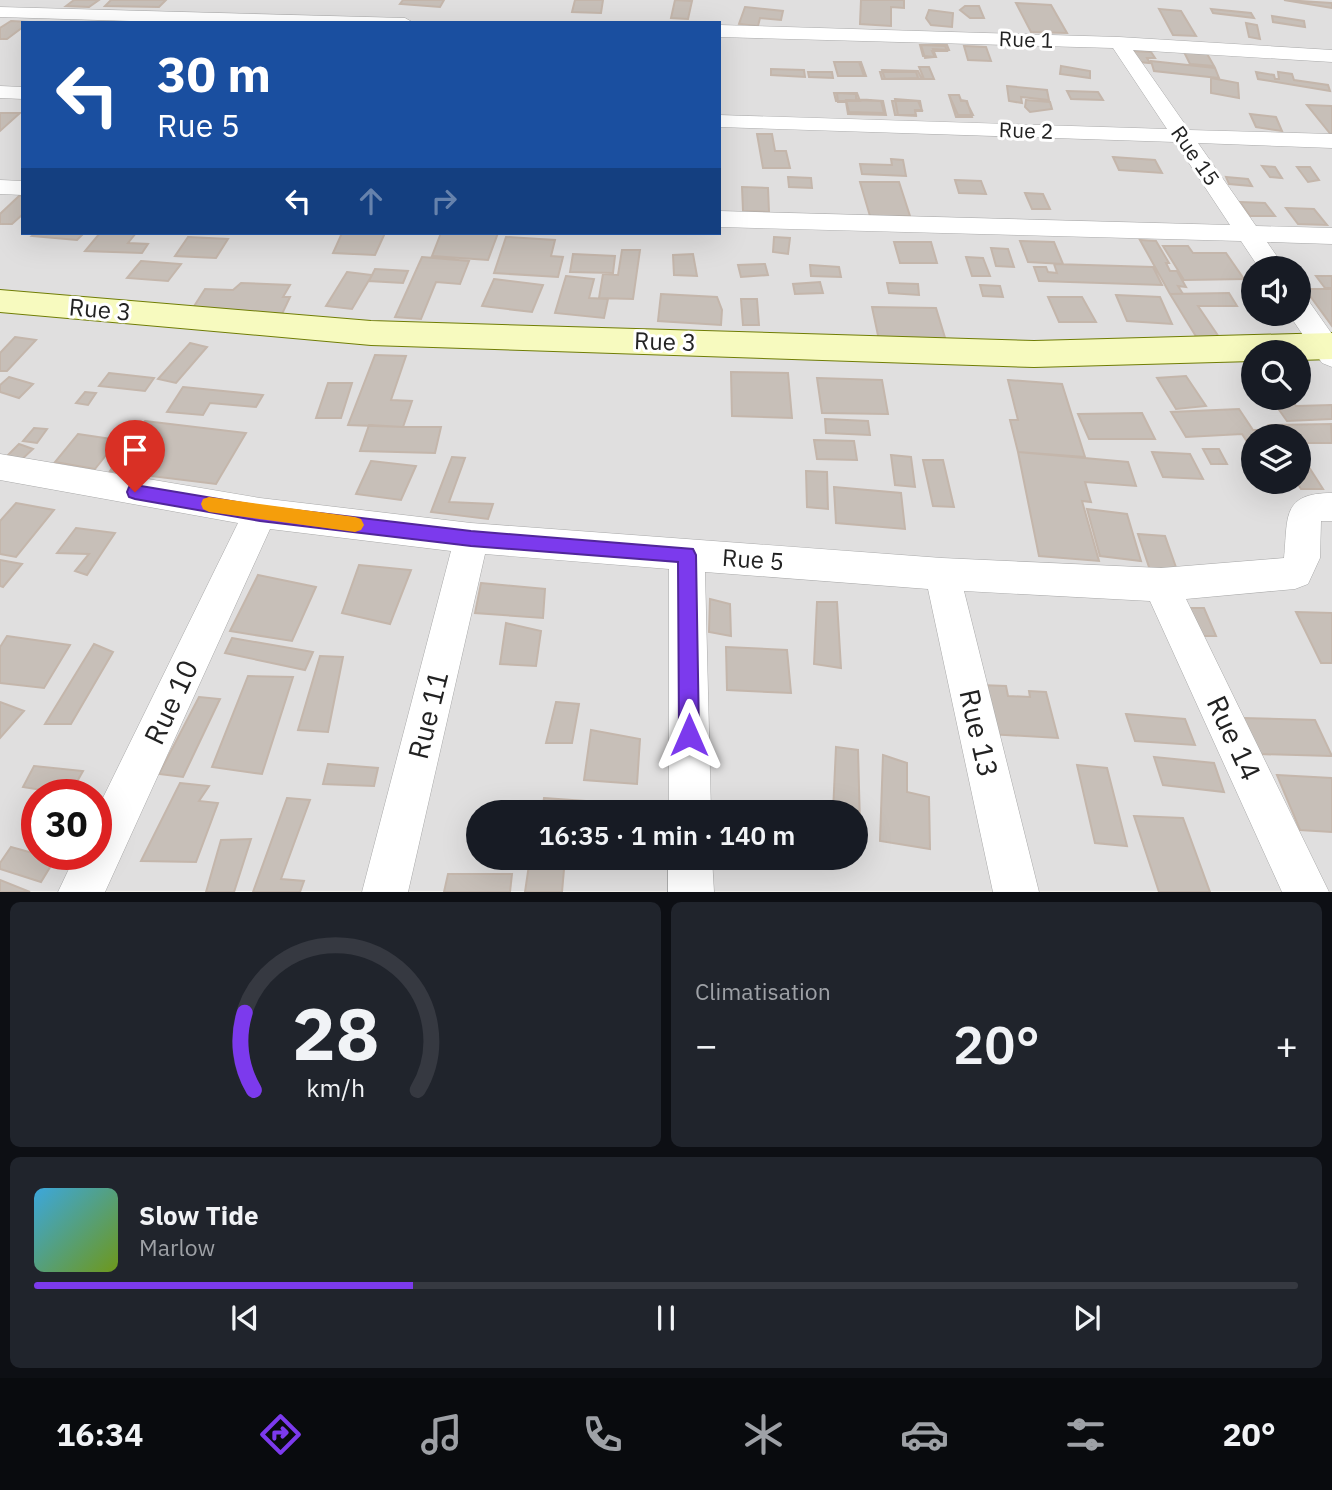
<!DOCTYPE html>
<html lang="fr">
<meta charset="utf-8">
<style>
body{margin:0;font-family:"IBM Plex Sans",sans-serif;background:#20242c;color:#f1f3f6;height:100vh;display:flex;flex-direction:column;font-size:26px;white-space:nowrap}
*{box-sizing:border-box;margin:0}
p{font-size:23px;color:#9ea1a6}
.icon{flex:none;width:38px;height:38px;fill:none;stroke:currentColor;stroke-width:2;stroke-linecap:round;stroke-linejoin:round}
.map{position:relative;height:892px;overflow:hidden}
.drawer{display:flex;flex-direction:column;gap:10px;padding:10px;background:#0d0f14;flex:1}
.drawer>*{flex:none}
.top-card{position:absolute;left:21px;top:21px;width:700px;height:214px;border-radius:0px;box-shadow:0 7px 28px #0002;background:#1a4fa0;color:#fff;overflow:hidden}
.fabs{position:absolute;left:1241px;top:256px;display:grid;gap:14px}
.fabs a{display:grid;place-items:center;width:70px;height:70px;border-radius:50%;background:#171b24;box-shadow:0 7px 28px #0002;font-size:35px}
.speed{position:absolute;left:21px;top:779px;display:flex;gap:14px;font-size:35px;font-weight:700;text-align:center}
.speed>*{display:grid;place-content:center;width:91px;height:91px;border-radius:50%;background:#171b24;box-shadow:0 7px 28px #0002;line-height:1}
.speed .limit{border:10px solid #d22;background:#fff;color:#111}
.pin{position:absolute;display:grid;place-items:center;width:60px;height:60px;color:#fff;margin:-72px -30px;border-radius:50% 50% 50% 0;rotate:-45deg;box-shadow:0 0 7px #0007}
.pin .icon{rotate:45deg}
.me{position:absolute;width:77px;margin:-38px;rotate:0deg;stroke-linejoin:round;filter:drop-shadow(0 0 5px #0008)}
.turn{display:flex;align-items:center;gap:24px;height:147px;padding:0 21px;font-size:32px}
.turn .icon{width:91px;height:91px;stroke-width:2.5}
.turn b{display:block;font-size:49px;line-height:60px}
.lanes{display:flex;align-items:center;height:66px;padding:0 21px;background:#0003;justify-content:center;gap:35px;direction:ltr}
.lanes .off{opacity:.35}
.big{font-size:52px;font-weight:600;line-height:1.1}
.drawer .tile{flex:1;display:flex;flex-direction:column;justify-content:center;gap:10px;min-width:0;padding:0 24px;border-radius:10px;background:#20242c}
.drawer .dial{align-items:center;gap:0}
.dial svg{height:182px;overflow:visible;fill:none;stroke:#363941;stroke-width:7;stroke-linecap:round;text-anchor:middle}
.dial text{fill:#f1f3f6;stroke:none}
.song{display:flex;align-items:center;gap:21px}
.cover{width:84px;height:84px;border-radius:10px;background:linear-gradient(135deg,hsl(200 70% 55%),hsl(80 70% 35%))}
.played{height:7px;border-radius:4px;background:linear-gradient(90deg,#7c3aed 30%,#363941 30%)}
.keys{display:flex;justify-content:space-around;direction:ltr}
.heat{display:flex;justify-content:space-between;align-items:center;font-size:38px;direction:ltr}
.drawer .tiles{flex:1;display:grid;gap:10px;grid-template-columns:1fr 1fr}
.tile:last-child{grid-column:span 2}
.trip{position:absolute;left:466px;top:800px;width:402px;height:70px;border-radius:35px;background:#171b24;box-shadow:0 7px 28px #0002;font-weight:600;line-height:70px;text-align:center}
.tab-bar{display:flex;height:112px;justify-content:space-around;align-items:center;background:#090b0e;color:#9ea1a6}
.tab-bar .icon{width:49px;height:49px}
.tab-bar .current{color:#7c3aed}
.tab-bar b{font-size:32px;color:#f1f3f6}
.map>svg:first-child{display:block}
.residential{fill:#e0dfdf;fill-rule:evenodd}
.building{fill:#c7bfb8;stroke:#c4b6ab;stroke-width:2}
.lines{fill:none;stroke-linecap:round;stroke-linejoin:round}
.street-casing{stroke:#a9a9a9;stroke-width:1}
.secondary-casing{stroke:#707d05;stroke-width:2}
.street{fill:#fff;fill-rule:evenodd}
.secondary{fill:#f7fabf;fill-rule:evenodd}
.route{fill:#7c3aed;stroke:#51269a;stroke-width:2}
.slow{fill:#f59e0b}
.labels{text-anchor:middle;stroke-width:6;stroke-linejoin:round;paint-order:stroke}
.far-street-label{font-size:21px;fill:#222;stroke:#fff}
.street-label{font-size:24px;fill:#222;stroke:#fff}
.near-street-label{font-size:28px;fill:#222;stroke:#fff}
</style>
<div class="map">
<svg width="1332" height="892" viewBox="0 0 1332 892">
<rect width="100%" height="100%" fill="#f2efe9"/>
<!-- residential -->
<path class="residential" d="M0 0H1332V891H0ZM23 23H719V233H23ZM1253 268H1298V313H1253ZM1253 352H1298V397H1253ZM1253 436H1298V481H1253ZM37 794H96V854H37ZM478 812H856V858H478Z"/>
<!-- building -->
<path class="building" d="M74 0H99L89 7 66 6Z
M111 0H166L159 7 105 6Z
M403 0H444L440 7 400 4Z
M575 0H603L601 13 572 12Z
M675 0 692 1 688 19 671 18Z
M861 0H904V8L891 7V26L860 24Z
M1284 0 1332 3V8Z
M1016 3 1051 5 1067 33 1031 32Z
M965 6H979L984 18H970L960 10Z
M745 7 783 11 781 20 760 18 758 26 739 24Z
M1159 9 1181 11 1196 36 1173 35Z
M1211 9 1251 13 1254 18 1213 13Z
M929 10 953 13 952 27 931 25 926 18Z
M1272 16 1304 21 1305 27 1273 22Z
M11 21 30 22 23 23V27L7 39H0V28Z
M1246 23 1257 25 1260 39 1249 37Z
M920 45H947L949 50 933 49 936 57 923 56Z
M921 45 945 46 947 51H932L935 57 925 58Z
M964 46 986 47 991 61 968 60Z
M1183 50 1206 52 1214 66 1190 64Z
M1131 51 1151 52 1155 58H1147L1150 63 1137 62Z
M1151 61 1215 68 1219 78 1154 71Z
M834 62H859L864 76H838Z
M834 62H861L866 76H838Z
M1061 66 1090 71V78L1060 74Z
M919 67H929L934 79H924Z
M771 69 804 70 805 77 771 75Z
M882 70 918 71 922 79H885Z
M808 72H832L833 78 809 77Z
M880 72H916L918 78 882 79Z
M1256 72 1274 75 1275 79H1279L1278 72 1292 74 1294 80 1328 85 1330 91 1258 79Z
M1211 78 1238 83 1239 98 1211 93Z
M1007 86 1047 90 1049 100 1021 97 1022 103 1009 101Z
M1067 91 1098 92 1103 100 1071 99Z
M834 93H857L860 101H836Z
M837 93 856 94V99L883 101 886 115 848 114 846 102H838Z
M949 95H959L961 100 966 101 973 115H958Z
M949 95H959L961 101H967L972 117H956Z
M895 99 920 101 922 111H915L916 116 898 115Z
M846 100 881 101 884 113 849 112Z
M1026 100 1050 102 1052 109 1030 112 1025 107Z
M892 101H918L922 110H915L916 115H895Z
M1307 105 1332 106V136Z
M0 113H20L0 131Z
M1250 114 1276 117 1282 131 1256 127Z
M757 134H772L775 151H786L790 168H763Z
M1113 157 1155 160 1162 173 1119 170Z
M891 159 903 160 906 176 862 174 860 164 892 165Z
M1262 166 1275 167 1282 178 1270 177Z
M1297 167H1310L1319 180 1308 182Z
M788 177 811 178 812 188 789 187Z
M1226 177 1248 179 1252 186 1229 184Z
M955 180 981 181 986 194 959 193Z
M860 182H899L910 216H870Z
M742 187 768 188 769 212 743 211Z
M1025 193 1043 194 1050 209H1032Z
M19 196H23V214L12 224H0V214Z
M1240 202 1265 203 1275 216H1250Z
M1286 208 1314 209 1327 225 1298 224Z
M36 233H84L77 240 32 236Z
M100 233H136L128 243 148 244 142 253 85 251Z
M342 233H385L375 255 333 253Z
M441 233H498L488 260 432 256Z
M188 237 228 239 216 258 175 256Z
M506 237 555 240 551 256 563 257 558 277 494 273Z
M774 237 790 238 788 254 773 252Z
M1140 240 1156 241 1169 263H1166L1170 271H1177L1186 287 1178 286 1183 294H1170Z
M1020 241 1054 242 1063 264 1028 262Z
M894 242H931L937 263H900Z
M1163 246H1188L1193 253H1226L1244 279 1184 280Z
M991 248 1008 249 1014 267 996 266Z
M622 250H640L633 299 599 298 603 274 618 275Z
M573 254 615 256 613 273 570 272Z
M693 254 697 276 674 275 673 255Z
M422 257 469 261 460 284 436 282 421 319 395 317Z
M966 257 983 258 990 276H972Z
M141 261 181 264 168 281 127 278Z
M765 264 768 275 741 277 738 265Z
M1054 264 1153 267 1162 285 1039 281 1034 267H1046L1048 272 1057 273Z
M810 265 839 267 841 277 811 276Z
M375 269 408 271 403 283 369 281Z
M347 272 372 275 352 309 326 306Z
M566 276 594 279 589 298 608 299 604 318 555 313Z
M1316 276H1332V288H1325Z
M494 279 543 285 532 312 482 306Z
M820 282 823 293 795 294 793 284Z
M241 283 290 285 283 297H290L282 314 191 311 205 289 233 290Z
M887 283 918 284 919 295 889 293Z
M980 285 1000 286 1003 297 983 296Z
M1305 289H1332V326Z
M1229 293 1237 306H1198L1223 343H1200L1170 294Z
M661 294 717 297 722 310 721 325 658 321Z
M1116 295 1160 297 1172 324 1127 321Z
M1048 297H1082L1096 322H1059Z
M741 299H757L759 325H743Z
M872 307 936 308 946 341 879 340Z
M15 337 36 340 7 371H0V353Z
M190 343 207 347 176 383 158 379Z
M375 355 406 356 391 400 412 401 403 427 348 425Z
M731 372 788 373 792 418 732 416Z
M109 373 154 378 145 391 99 386Z
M1186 376 1206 406 1176 409 1157 378Z
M9 377 33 384 19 398 0 392V385Z
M817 378 882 380 888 414 822 413Z
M1008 380 1062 384 1085 457 1018 452 1010 420H1018Z
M328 383H352L341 418H316Z
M183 387 263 395 256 407 210 403 203 415 167 412Z
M85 392 96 393 88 405 76 403Z
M1270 397H1290L1296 406 1332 405V419L1287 421Z
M1239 409 1253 430H1259L1263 436H1253V451L1242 434 1186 437 1171 412Z
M1142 413 1155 439H1089L1078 414Z
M825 419 868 421 870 435 826 433Z
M145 421 246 433 216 484 110 471Z
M1331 424 1332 443H1298V436L1267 434H1275L1269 425Z
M369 425 403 427H441L435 453 360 451Z
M34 428 47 429 37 443 23 441Z
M78 434 118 440 95 469 55 462Z
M814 440 854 441 857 460 817 459Z
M19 444 33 449 18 463 4 459Z
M1203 449H1219L1227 464H1211Z
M1298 450 1323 489H1301L1296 481H1298Z
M1018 452 1128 462 1136 486 1085 482 1091 502 1082 501 1099 561 1039 556Z
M1152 452 1190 454 1203 479 1163 477Z
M891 455 911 457 915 487 895 485Z
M452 457 465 458 449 502 493 504 488 519 431 512Z
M923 460H943L954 507 933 506Z
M371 461 416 466 401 500 356 494Z
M806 471 827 472 828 509 807 507Z
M834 487 901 493 905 529 836 523Z
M16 503 54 510 16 557 0 554V521Z
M1087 509 1127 514 1141 561 1100 556Z
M76 528 115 533 87 575 75 571 89 554 57 553Z
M1138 534 1165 536 1178 573 1150 570Z
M0 560 22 564 3 587 0 586Z
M359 565 411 570 390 624 342 613Z
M258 575 316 587 292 641 230 631Z
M481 583 545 589 543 618 475 613Z
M710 599 730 604 731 636 709 632Z
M817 602H837L841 668 814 664Z
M1177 608H1204L1216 636H1190Z
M1296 612 1332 613V663H1321Z
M506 623 541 631 536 666 500 664Z
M7 636 70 645 44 688 0 683V647Z
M232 638 313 652 305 670 225 653Z
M94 644 113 652 71 724H45Z
M726 647 787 650 791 693 727 690Z
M320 656 343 657 328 732 298 730Z
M248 676 293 677 262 774 212 767Z
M979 685 1006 686 1008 696 1030 697 1029 691 1046 692 1058 738 989 734Z
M199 697 220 699 183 777 159 774Z
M0 702 24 711 0 738Z
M556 702 579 704 572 743H546Z
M1126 714 1185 719 1195 745 1135 741Z
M1242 718 1315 720 1332 756 1258 754Z
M591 730 640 739 637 784 584 780Z
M836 747 858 750 860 825 856 824V812H833Z
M883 755 907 763V792L929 797 930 849 880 841Z
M1154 757 1214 763 1224 792 1163 785Z
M328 764 378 768 374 786 323 784Z
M1077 765 1107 768 1127 846 1095 843Z
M34 766 83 771 70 794H67L23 787Z
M1277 775 1332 778V832L1300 830Z
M180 783 209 786 199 801 218 803 196 862 141 861Z
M287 798 310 800 281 879 304 881 300 892H253Z
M544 798 613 803V812H542Z
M1134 816 1183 818 1210 892H1159Z
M251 839 234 892H206L221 840Z
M11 847 55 859 41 882 0 869V863Z
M530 858H565L562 892H525Z
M448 874H512L510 892H444Z
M0 880 30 892H0Z"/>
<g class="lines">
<defs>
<path id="street" d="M0 7 405 18 414 23H196L0 17Z
M719 25 1119 37 1332 50V62L1133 50 1189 130 1332 134V148L1198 143 1256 226 1332 228V244L1267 242 1285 268H1259L1241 241 719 227V211L1230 225 1175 142 719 127V115L1167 129 1113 48 719 37Z
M0 86 23 87V99L0 98Z
M0 180 23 181V195L0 194Z
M1298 298 1308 300 1332 334V367L1322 363 1288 313H1298Z
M0 454 260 498 471 523 942 558 1161 568 1284 558C1288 518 1281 493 1332 493V521H1321L1320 558 1308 584 1295 589 1186 599 1329 892H1282L1150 601 964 591 1039 892H993L928 589 705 572 711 812H669V569L485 554 408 892H362L451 551 270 529 105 892H58L76 854H96V812L238 523 0 480Z
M668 858H712L714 892H668Z"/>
<path id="secondary" d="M0 290 371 321 1034 341 1332 333V359L1298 360V352H1253V361L1034 367 371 345 0 312Z"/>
</defs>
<!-- street casing -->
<use href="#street" class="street-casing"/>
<!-- secondary casing -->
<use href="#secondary" class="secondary-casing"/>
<!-- street -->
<use href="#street" class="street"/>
<!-- secondary -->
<use href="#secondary" class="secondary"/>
</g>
<!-- route -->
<path class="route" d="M135 485 260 506 471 531 693 549 696 555 699 735 696 742 689 745 682 742 679 735 678 562 471 546 260 521 135 499 129 497 127 492 129 487Z"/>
<!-- slow -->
<path class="slow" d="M209 497 355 517 361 519 364 525 361 530 355 532 209 512 203 509 201 504 203 499Z"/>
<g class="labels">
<!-- far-street labels -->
<g class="far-street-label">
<text transform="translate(1026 40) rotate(2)" y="7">Rue 1</text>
<text transform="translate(1026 131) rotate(2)" y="7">Rue 2</text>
<text transform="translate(1195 156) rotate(55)" y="7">Rue 15</text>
</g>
<!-- street labels -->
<g class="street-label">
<text transform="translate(100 310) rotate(5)" y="8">Rue 3</text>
<text transform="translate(665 342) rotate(2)" y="8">Rue 3</text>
<text transform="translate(753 560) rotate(4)" y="8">Rue 5</text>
</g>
<!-- near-street labels -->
<g class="near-street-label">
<text transform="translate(171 702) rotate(-65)" y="10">Rue 10</text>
<text transform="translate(428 715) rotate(-76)" y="10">Rue 11</text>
<text transform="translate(979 733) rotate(77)" y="10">Rue 13</text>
<text transform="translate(1234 738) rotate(65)" y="10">Rue 14</text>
</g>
</g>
</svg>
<div class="fabs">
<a><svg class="icon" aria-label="sound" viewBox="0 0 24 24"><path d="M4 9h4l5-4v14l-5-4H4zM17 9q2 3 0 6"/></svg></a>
<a><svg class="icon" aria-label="search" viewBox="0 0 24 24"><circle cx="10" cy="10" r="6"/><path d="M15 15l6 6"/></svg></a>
<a><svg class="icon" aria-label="layers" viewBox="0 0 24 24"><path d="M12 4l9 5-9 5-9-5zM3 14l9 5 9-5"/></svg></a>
</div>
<div class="speed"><div class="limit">30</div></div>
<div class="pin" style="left:135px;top:492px;background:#d93025"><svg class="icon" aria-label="arrive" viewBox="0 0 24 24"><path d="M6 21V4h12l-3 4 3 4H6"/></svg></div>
<svg class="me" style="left:689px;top:735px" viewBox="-20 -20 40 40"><path d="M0-17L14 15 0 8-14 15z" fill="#7c3aed" stroke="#fff" stroke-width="4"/></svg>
<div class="trip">16:35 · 1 min · 140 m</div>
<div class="top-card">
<div class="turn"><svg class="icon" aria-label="left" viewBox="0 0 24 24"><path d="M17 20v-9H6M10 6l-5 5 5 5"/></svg><div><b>30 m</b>Rue 5</div></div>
<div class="lanes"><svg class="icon" aria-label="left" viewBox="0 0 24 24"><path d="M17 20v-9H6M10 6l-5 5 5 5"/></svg><svg class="icon off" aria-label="ahead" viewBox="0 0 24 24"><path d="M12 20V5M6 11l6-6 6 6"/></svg><svg class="icon off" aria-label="right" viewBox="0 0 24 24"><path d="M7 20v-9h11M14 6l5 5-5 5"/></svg></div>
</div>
</div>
<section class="drawer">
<div class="tiles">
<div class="tile dial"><svg viewBox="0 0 100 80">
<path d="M14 69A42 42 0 1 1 86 69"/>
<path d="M14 69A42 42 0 0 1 10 35" stroke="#7c3aed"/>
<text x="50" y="56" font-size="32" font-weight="700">28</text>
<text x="50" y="72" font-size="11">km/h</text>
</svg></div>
<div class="tile"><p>Climatisation</p>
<div class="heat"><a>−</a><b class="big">20°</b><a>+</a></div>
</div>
<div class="tile">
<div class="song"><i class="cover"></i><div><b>Slow Tide</b><p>Marlow</p></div></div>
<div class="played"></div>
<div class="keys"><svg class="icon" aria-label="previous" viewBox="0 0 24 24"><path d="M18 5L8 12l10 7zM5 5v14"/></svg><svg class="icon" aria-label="pause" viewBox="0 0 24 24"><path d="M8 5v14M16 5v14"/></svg><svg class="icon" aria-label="next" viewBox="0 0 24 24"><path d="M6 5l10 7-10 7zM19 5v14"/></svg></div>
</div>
</div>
</section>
<nav class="tab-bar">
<b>16:34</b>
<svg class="icon current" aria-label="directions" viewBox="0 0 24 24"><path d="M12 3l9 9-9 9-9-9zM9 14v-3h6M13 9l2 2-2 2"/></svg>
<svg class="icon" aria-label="music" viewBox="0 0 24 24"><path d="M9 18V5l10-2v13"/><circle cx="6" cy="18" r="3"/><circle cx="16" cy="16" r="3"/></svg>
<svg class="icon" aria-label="phone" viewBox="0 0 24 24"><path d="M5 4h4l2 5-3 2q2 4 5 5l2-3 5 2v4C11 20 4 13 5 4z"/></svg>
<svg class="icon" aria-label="climate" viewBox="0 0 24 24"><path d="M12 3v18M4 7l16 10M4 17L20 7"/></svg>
<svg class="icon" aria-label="car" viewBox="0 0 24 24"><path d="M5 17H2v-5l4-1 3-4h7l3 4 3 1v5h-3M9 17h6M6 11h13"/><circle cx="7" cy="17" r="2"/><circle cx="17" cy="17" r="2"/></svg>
<svg class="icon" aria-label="filters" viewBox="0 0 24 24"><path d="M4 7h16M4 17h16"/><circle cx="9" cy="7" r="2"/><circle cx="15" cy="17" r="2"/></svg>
<b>20°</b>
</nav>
